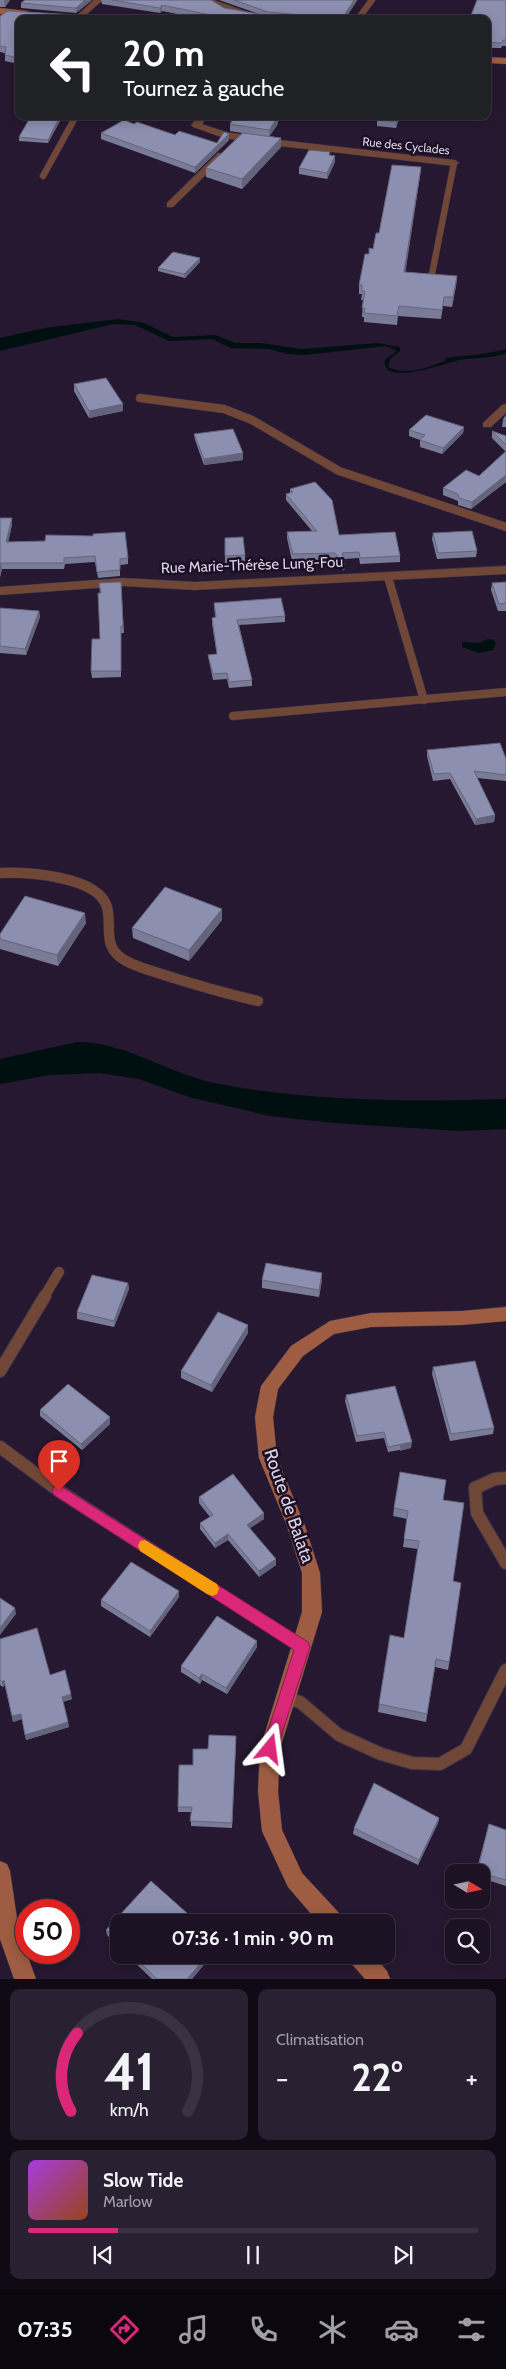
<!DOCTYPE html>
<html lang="fr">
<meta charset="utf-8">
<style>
body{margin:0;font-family:Cabin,sans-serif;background:#292031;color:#f1f3f6;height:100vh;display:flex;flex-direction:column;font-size:19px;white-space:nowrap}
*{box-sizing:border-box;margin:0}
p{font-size:16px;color:#a09ea6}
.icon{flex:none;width:28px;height:28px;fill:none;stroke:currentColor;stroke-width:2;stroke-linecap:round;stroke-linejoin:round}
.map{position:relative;height:1979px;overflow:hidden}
.side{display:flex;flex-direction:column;gap:10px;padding:10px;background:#0f0a14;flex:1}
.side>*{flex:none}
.hud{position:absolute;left:15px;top:15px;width:476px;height:105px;border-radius:10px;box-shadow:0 2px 12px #0003,0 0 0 1px #3a3241;background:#202124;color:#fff;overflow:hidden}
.needle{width:32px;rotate:100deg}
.buttons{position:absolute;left:445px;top:1864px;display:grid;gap:10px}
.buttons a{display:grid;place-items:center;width:45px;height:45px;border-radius:10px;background:#1c1224;box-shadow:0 2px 12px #0003,0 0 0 1px #3a3241;font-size:25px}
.speed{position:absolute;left:15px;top:1899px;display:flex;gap:10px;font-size:25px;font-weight:700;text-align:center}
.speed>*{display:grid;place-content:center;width:65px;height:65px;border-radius:50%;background:#1c1224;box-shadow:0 2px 12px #0003,0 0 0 1px #3a3241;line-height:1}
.speed .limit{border:8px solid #d22;background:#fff;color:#111}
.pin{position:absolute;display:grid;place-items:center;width:42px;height:42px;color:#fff;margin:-51px -21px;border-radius:50% 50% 50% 0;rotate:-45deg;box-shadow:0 0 5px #0007}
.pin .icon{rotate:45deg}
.me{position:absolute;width:55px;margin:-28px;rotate:16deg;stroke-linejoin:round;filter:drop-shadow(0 0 4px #0008)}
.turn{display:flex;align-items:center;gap:18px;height:105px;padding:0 25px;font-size:22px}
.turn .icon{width:65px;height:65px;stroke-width:2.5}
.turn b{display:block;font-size:35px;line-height:42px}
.big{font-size:38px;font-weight:700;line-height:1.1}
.side .tile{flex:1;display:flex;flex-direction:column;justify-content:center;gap:8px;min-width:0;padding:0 18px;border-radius:10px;background:#292031}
.side .dial{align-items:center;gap:0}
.dial svg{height:130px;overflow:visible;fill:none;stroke:#3a3241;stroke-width:7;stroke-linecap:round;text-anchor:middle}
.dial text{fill:#f1f3f6;stroke:none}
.song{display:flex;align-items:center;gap:15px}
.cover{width:60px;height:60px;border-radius:8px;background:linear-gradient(135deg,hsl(280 70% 55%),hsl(20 70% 35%))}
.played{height:5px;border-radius:2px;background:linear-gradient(90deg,#db2777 20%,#3a3241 20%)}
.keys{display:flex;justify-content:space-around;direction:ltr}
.heat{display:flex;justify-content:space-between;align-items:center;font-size:28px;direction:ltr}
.side .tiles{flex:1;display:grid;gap:10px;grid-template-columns:1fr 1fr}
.tile:last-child{grid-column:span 2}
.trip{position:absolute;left:110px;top:1914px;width:285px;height:50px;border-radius:10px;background:#1c1224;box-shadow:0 2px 12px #0003,0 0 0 1px #3a3241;font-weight:700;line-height:50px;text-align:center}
.tabs{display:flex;height:80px;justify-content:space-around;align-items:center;background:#0b070e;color:#a09ea6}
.tabs .icon{width:35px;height:35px}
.tabs .selected{color:#db2777}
.tabs b{font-size:22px;color:#f1f3f6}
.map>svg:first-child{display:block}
.water{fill:#001011}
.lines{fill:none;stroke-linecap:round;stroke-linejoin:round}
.lane-far3-casing{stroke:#3e3249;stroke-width:7}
.lane-far2-casing{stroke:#3e3249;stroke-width:9}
.lane-far1-casing{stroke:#3e3249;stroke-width:11}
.lane-casing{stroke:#3e3249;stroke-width:14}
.street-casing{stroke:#3e3249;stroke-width:1}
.secondary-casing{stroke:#3e3249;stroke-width:1}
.lane-far3{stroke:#704737;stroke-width:6}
.lane-far2{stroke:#704737;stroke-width:8}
.lane-far1{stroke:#704737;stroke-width:10}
.lane{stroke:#704737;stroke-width:12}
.street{fill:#704737;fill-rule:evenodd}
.secondary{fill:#9e5d42;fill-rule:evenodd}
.wall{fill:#797b97}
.shaded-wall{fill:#63647b}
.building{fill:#8d8fb0;stroke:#63647b}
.route{fill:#db2777;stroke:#8e194d}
.slow{fill:#f59e0b}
.labels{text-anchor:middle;stroke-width:5;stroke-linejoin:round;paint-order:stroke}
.far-street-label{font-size:12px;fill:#dad2e3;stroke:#1b0f26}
.street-label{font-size:15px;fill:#dad2e3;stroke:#1b0f26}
.near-street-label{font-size:18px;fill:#dad2e3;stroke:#1b0f26}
</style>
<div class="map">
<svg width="506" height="1979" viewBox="0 0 506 1979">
<rect width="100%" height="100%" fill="#251830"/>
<!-- water -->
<path class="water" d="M118 319 144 323 173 337 215 335 235 343H260L301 349 378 343 400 347V351L390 359 388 367C406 376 427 368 445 361L446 358C466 355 486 355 506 349V353C490 359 476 357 460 360 448 362 381 388 385 360L397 351 386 346 305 355 287 354 269 349 231 348 212 339 169 341 135 325 113 324 0 351V338L45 328Z
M488 639 493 640 496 643 493 650 479 653 462 647V642L479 643Z
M77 1042C126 1042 167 1073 214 1083 309 1102 410 1102 506 1099V1129L460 1131 333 1123 270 1116 189 1097 139 1079 100 1073 50 1075 0 1084V1059Z"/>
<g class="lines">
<defs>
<path id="lane-far3" d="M358 19 372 0
M43 176 76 116
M431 279 454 163"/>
<path id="lane-far2" d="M140 398 224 409 252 420 339 471 506 527
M388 577 424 700
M233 716 506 692"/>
<path id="lane-far1" d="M0 873C27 872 98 876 107 907 112 925 103 944 120 957 130 965 143 968 155 972 189 983 223 993 258 1001
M44 1297 59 1272"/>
<path id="lane" d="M0 1371 45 1296
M0 1447 59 1491 303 1647
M506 1478 495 1479 475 1488 477 1513 506 1563
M285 1698 300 1702 339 1735 381 1754 412 1763 440 1764 466 1749 506 1670"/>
<path id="street" d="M94 0H103L81 19H73Z
M204 0H214L267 19C248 19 218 13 204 0Z
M199 116H208L202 124 226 132 271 139 454 160 459 163 454 166 271 145 224 138 193 127 191 125Z
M218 153 226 155 173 207H167V203Z
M506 404V413L491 427H483V423L502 405Z
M506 566V574L195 590 123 586 0 595V587L123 578 195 582Z"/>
<path id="secondary" d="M0 8 27 11 31 14 27 17 0 14Z
M488 57 506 58V64L488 63Z
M506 1307V1321L462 1325 371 1327 334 1334 303 1356 278 1389 273 1417 277 1458 305 1526 320 1573 322 1612 280 1749 278 1791 282 1830 302 1873 340 1914 343 1922H318L288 1887 262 1831 258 1791 260 1749 302 1612V1573L287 1526 259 1458 255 1417 261 1386 291 1346 330 1321 371 1313 462 1311Z
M0 1861 7 1864 10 1871 19 1932 36 1979H14L0 1939Z
M348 1955H373L387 1971 390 1979H365L351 1963Z"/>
</defs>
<!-- lane-far3 casing -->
<use href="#lane-far3" class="lane-far3-casing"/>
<!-- lane-far2 casing -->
<use href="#lane-far2" class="lane-far2-casing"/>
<!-- lane-far1 casing -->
<use href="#lane-far1" class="lane-far1-casing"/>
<!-- lane casing -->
<use href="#lane" class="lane-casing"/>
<!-- street casing -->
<use href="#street" class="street-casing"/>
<!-- secondary casing -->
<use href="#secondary" class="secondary-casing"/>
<!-- lane-far3 -->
<use href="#lane-far3" class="lane-far3"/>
<!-- lane-far2 -->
<use href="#lane-far2" class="lane-far2"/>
<!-- lane-far1 -->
<use href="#lane-far1" class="lane-far1"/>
<!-- lane -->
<use href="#lane" class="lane"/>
<!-- street -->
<use href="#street" class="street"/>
<!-- secondary -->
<use href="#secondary" class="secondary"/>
</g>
<!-- wall -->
<path class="wall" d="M0 0H10L5 7H0Z
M92 0 76 13 21 8V3Z
M101 0H211L224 8 259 14 219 0H357L345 19H283L268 18 264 16V19H202L162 11 160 13 102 4Z
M506 0V46H502L501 48H488V19L470 18Z
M78 15 79 19H19V64L5 61V53L0 52V16Z
M379 116H400L396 128 377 126V120Z
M61 119 48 143 19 141V137Z
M134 124 175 135 217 143 229 134V140L195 173 101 139V133Z
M230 124H278L269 136 281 138V147L242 189 206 177V168L242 133 230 131Z
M330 155 335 162 327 179 299 174V168Z
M421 167 420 176 405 272 457 276 456 286 452 307 443 306 441 319 398 316 397 325 364 322V317H362L363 300H361L362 294H359V285L369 254 373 249 379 233Z
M200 258V262L185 278 158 271V268Z
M74 384 123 404V411L89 418 74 391Z
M506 415V427H502L503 420Z
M464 427 463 433 442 454 420 447V440L409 436V430Z
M492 431 506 436V482L471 509 458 505V501L443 495V488L479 476 506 452 492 438Z
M194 434 243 460 204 465 195 440Z
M290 489 339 535 400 556V562L360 564 359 558 344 559 345 565 344 571 335 559 292 561 287 538V532L312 531 286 500V494L290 493Z
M0 518 12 525 8 542 128 558V564L120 565V576L98 578 95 562 65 564 64 569H2L0 577Z
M433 533 477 551 476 557 437 559 432 539Z
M225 538 245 555V562L225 563Z
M121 582 124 633H121V677L92 678 91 671 100 639V593L99 583Z
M506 582V611H498L491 590 492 583Z
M214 603 285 616V622L239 625 252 680V686L229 688 227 679 213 680 209 661 208 655 217 654 212 624V618L215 617Z
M0 608 39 611 40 617 26 655 0 653Z
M427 750 506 759V781L477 778 495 815 494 822 475 825 450 779 433 781 427 756Z
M222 909V920L189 961 133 938 132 928Z
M86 923 58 966 0 949V934Z
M262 1280H322L319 1297 262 1288Z
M128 1283 129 1289 114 1327 77 1319V1312Z
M248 1325V1333L212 1392 181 1378V1371Z
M433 1367 494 1428 493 1434 450 1441 432 1374Z
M346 1395 411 1448 388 1452 384 1438 356 1442 345 1401Z
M40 1410 110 1424 82 1450 40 1416Z
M199 1497 264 1513V1519L250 1528 276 1565 259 1577 228 1540 215 1548 200 1529V1523L210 1517 199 1503Z
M443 1500 453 1581 450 1659 448 1670 435 1667 426 1722 378 1712 379 1704 404 1638 418 1549 403 1547 407 1519 393 1516 394 1508Z
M179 1591V1597L150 1637 101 1606V1600Z
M0 1639 50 1675 72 1699 63 1702 69 1727 26 1740 22 1719 13 1722 5 1685 3 1687 0 1685Z
M257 1647 227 1694 202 1680 200 1684 181 1672V1666Z
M236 1742 232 1828 191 1826V1812H178V1807L193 1765 208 1749Z
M439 1818 438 1823 418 1865 353 1834 354 1828Z
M489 1824 506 1830V1886L481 1878V1872H476Z
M119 1922V1947L107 1935 106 1930Z
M127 1955H212L192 1979H152Z"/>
<!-- shaded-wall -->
<path class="shaded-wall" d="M5 0H10L5 7 4 1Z
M85 0H92L76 13V8Z
M354 0H357V1L345 19H342Z
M162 5V11L160 13V8Z
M60 116H61V119L48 143V140Z
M398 116H400L396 128V122Z
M278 117V124L269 137V130Z
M229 134V140L195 173V167Z
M281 138V147L242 189V179Z
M335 156V162L327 179V173Z
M421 167 420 176 404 282V272Z
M200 258V262L185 278 184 274Z
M457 276 456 286 452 307 453 297Z
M123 404V411L89 418V411Z
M464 427 463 433 442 454 443 448Z
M243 453V460L204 465V459Z
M506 475 505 482 471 509 472 502Z
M12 518V525L7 548 6 542Z
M1 563 2 569 0 577V569Z
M39 611 40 617 26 655 25 649Z
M495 815 494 822 475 825 476 819Z
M222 909V920L189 961V950Z
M85 913 86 923 58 966 57 955Z
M322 1273V1280L319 1297V1290Z
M128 1283 129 1289 114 1327V1321Z
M248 1325V1333L212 1392 211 1385Z
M110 1417V1424L82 1450 81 1444Z
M412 1442 411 1448 400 1451V1445Z
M264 1513V1519L247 1530V1525Z
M228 1534V1540L215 1548V1543Z
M276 1559V1565L259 1577V1571Z
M179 1591V1597L150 1637V1631Z
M15 1608 16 1614 0 1635V1628Z
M257 1641V1647L227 1694 226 1688Z
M202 1674V1680L200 1684 199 1678Z
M4 1680 5 1685 3 1687 2 1682Z
M71 1694 72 1699 62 1702V1697Z
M21 1714 22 1719 13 1722 12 1716Z
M68 1722 69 1727 26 1740 25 1735Z
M439 1818 438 1823 418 1865 419 1860Z
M208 1955H212L192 1979H187Z"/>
<!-- building -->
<path class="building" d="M25 0H85L76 8 21 3Z
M112 0H211L224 8 264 15 261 19H230L162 5 160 8Z
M234 0H354L342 19H310V18L299 17 301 15 268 12Z
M477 0H506V40H503L502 43 488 42V19H439L441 15 470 18Z
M8 11 78 15 77 19H19V58L5 55 6 47 0 46V16Z
M31 116H60L48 140 19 137Z
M235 116H271L278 117 269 130 230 124Z
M379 116H398L396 122 377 120Z
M124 120 134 124 137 122 175 135 179 131 217 143 224 132 229 134 195 167 101 133Z
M243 133 281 138 242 179 206 168Z
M309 150 330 152 329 155 335 156 327 173 299 168Z
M392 165 421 167 404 272 457 276 453 297H444L442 310 399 306 397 316 364 313 365 308H362L365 291H362V285H359L365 254H369V248L373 249 376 233H379Z
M173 252 200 258 184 274 158 268Z
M106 378 123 404 89 411 74 384Z
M426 415 464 427 443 448 420 440 425 435 409 430Z
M506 415V421L503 420Z
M233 429 243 453 204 459 194 434Z
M492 431 506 436V445Z
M506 451V475L472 502 459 498 458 494 443 488 466 470 479 476Z
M315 482 332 500 339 535 395 532 400 556 360 558 359 552 342 553 345 565 335 553 293 554 287 532 317 531 286 494 293 492 290 489Z
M0 518H12L6 542 45 541 46 535 93 536V534L125 532 128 558 120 559V570L97 572 95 556 64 558V563H1L0 569Z
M472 531 477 551 438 553 433 533Z
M243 537 245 555 225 556V538Z
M121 582 123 626H121V671H91L92 639H100L98 593H101L99 583Z
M506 582V603L499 604 492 583Z
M281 598 285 616 237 620 252 680 229 682 227 673 213 674 208 655 217 654 212 618 216 617 214 603Z
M0 608 39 611 25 649 0 646Z
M500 743 506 759V775L474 771 495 815 476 819 450 773 434 774 427 750Z
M165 887 222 909 189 950 132 928Z
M25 896 85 913 57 955 0 939V934Z
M266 1263 322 1273 319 1290 262 1280Z
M92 1275 128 1283 114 1321 77 1312Z
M218 1312 248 1325 211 1385 181 1371Z
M475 1361 494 1428 451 1434 433 1367Z
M68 1384 110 1417 81 1444 40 1410Z
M395 1386 412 1442 388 1447 384 1432 357 1436 346 1395Z
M400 1472 446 1480 443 1500 464 1503 453 1581 461 1583 451 1651 449 1662 436 1659 427 1714 379 1704 390 1635 404 1638 419 1541 404 1539 408 1511 394 1508Z
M233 1474 264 1513 247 1525 276 1559 259 1571 228 1534 215 1543 200 1523 213 1515 199 1497Z
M131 1562 179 1591 150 1631 101 1600Z
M0 1598 15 1608 0 1628Z
M217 1616 257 1641 226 1688 202 1674 199 1678 181 1666Z
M37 1628 50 1675 65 1670 71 1694 62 1697 68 1722 25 1735 21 1714 12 1716 4 1680 2 1682 0 1680V1639Z
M209 1735 236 1736 232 1823 190 1821 192 1807H178L179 1765H193V1749H208Z
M374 1783 439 1818 419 1860 354 1828Z
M489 1824 506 1830V1880L477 1872Z
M151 1881 197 1922H119V1942L106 1930Z
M132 1955H208L187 1979H157Z"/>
<!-- route -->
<path class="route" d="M59 1485 308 1642 310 1647 275 1755 270 1757 264 1755 262 1749 294 1650 54 1495 52 1491 54 1486Z"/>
<!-- slow -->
<path class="slow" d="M145 1540 217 1584 219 1589 217 1594 212 1596 207 1594 140 1551 138 1546 140 1541Z"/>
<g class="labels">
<!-- far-street labels -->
<g class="far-street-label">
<text transform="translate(406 146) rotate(6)" y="4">Rue des Cyclades</text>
</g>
<!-- street labels -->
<g class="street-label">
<text transform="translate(252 565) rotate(-2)" y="5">Rue Marie-Thérèse Lung-Fou</text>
</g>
<!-- near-street labels -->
<g class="near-street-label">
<text transform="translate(289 1506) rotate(71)" y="6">Route de Balata</text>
</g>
</g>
</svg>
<div class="buttons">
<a><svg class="needle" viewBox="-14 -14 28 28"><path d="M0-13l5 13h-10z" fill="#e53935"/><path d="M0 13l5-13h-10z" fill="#a09ea6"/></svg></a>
<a><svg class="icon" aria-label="search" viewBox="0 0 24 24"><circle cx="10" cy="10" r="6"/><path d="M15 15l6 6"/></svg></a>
</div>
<div class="speed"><div class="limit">50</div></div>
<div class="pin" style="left:59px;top:1491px;background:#d93025"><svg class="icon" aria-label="arrive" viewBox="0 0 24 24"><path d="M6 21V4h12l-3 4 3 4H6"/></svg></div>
<svg class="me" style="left:270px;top:1749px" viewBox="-20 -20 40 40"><path d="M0-17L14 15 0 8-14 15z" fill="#db2777" stroke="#fff" stroke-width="4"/></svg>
<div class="trip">07:36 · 1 min · 90 m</div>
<div class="hud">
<div class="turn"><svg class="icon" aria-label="left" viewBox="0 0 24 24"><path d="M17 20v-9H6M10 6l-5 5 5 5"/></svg><div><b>20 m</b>Tournez à gauche</div></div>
</div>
</div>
<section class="side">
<div class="tiles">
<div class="tile dial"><svg viewBox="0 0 100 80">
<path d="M14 69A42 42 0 1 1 86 69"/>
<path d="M14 69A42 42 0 0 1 18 21" stroke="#db2777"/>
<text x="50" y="56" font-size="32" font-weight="700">41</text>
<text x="50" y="72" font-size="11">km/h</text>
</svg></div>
<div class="tile"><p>Climatisation</p>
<div class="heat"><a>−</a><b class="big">22°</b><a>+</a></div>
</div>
<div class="tile">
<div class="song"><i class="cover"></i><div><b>Slow Tide</b><p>Marlow</p></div></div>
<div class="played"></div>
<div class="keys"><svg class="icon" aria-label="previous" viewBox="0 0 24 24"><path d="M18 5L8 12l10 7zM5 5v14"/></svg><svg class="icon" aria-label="pause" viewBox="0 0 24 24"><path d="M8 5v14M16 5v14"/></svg><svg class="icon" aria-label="next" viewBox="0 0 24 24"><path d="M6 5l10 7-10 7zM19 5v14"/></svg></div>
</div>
</div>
</section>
<nav class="tabs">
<b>07:35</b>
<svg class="icon selected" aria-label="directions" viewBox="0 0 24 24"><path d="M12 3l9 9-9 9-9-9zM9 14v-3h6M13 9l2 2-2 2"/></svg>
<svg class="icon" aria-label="music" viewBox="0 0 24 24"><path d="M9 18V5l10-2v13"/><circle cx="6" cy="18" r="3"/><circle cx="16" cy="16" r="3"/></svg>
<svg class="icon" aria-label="phone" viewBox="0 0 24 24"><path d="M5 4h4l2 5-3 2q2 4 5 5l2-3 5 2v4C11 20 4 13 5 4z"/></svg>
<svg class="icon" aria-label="climate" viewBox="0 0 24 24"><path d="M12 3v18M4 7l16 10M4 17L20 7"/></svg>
<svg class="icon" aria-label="car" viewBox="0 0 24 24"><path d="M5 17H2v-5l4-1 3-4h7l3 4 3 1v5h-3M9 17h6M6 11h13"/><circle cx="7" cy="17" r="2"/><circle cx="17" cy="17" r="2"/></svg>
<svg class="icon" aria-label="filters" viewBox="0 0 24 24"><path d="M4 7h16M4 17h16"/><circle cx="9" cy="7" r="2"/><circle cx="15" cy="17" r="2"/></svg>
</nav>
